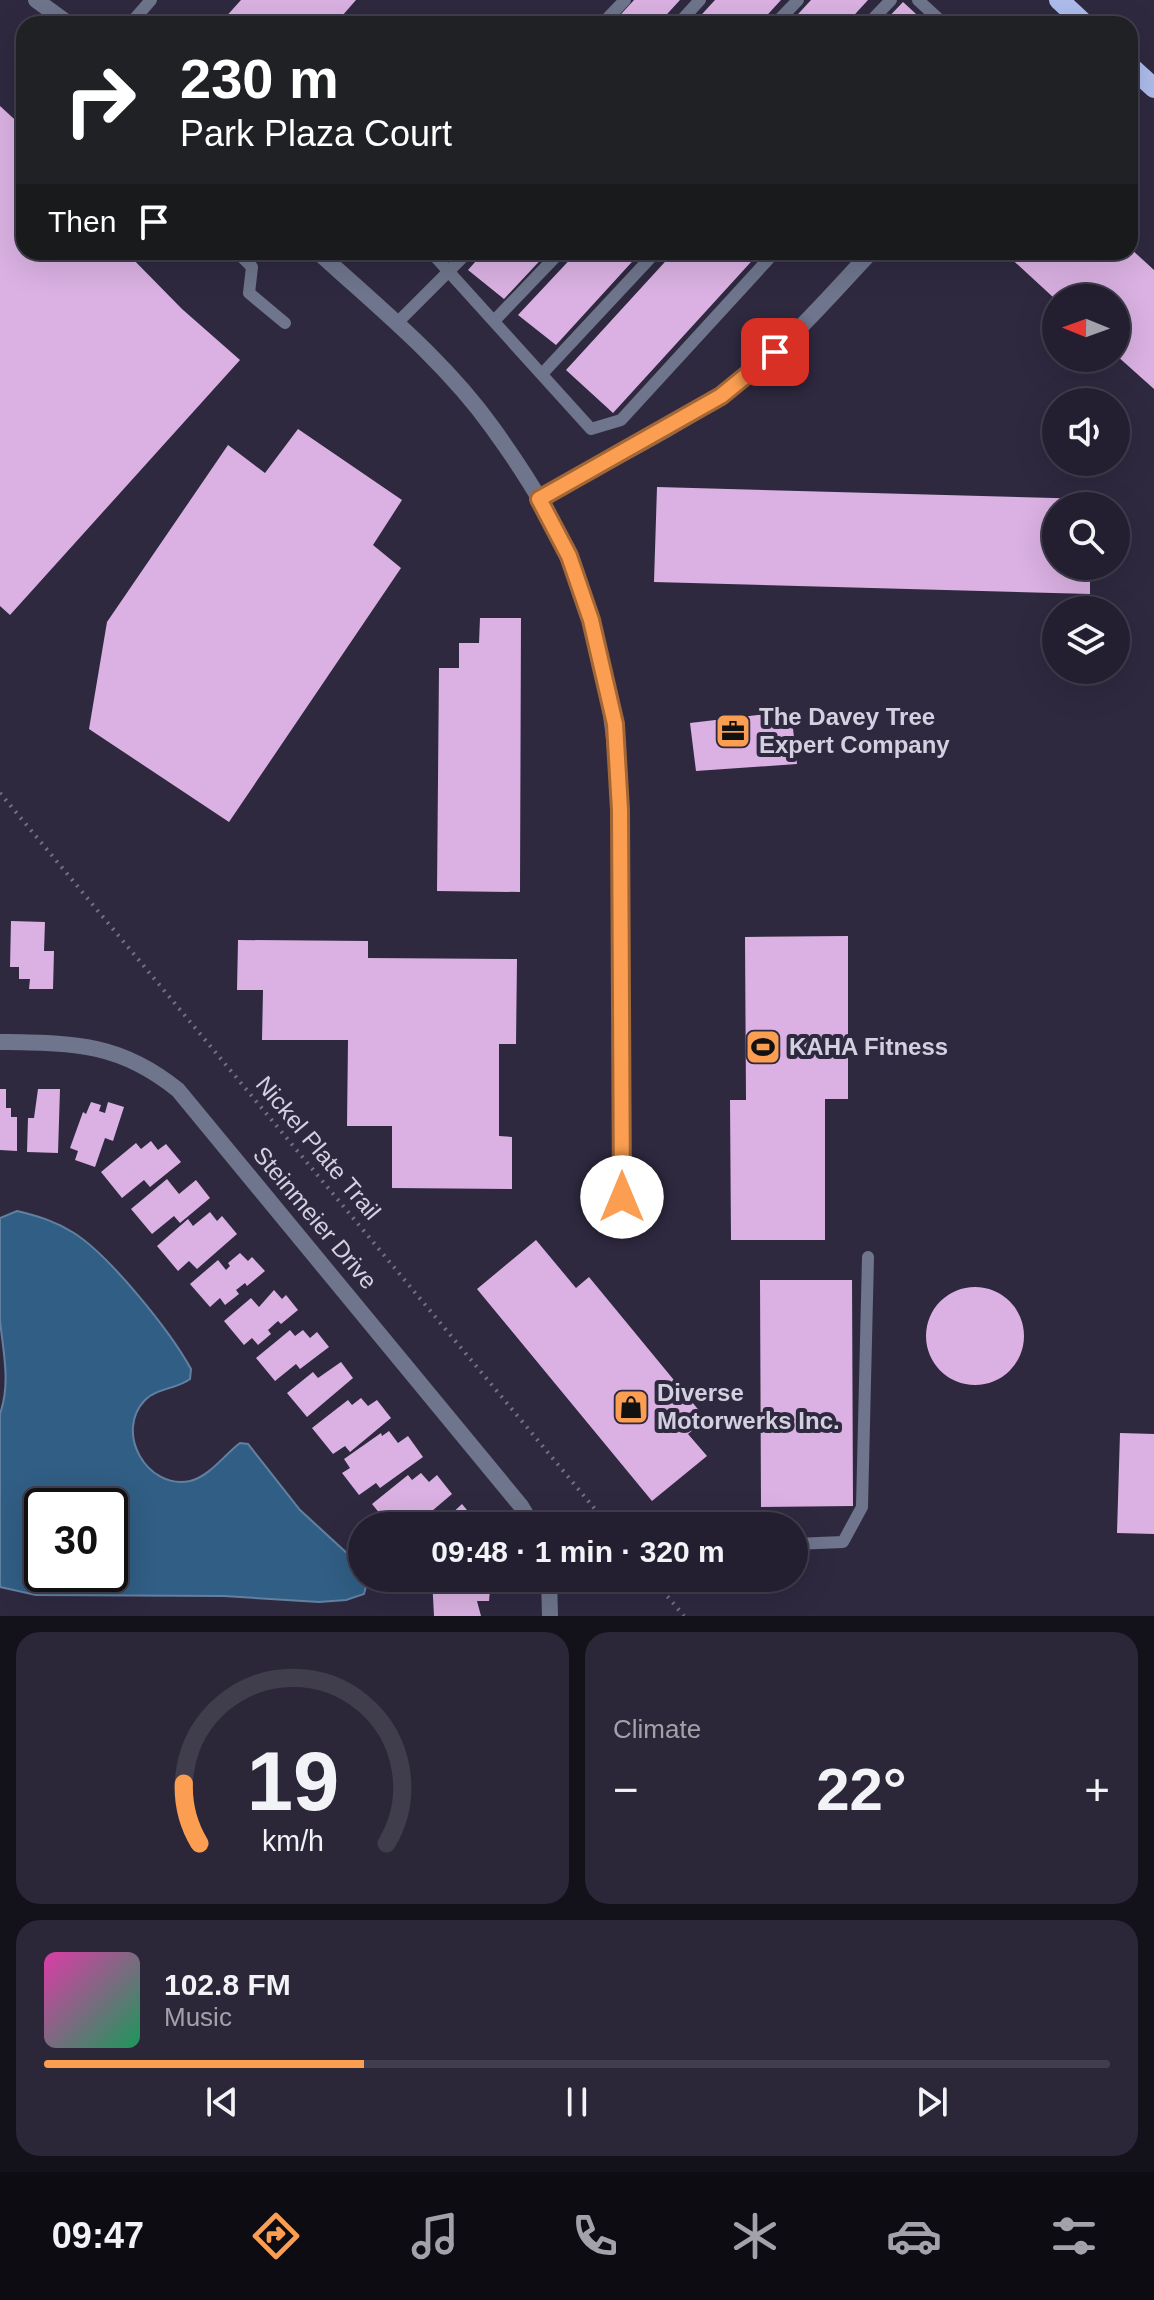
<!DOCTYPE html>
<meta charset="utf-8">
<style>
body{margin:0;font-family:Helvetica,sans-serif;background:#2b2738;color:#f1f3f6;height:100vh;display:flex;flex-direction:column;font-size:30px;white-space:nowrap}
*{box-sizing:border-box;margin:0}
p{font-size:26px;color:#a3a2ab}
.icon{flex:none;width:44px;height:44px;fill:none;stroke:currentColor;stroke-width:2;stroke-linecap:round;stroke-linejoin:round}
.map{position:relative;height:1616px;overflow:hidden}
.drawer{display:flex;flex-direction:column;gap:16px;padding:16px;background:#13111a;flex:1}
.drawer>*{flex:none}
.guide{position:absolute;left:16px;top:16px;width:1122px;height:244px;border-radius:24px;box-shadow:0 8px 32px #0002,0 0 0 2px #403d4c;background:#202124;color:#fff;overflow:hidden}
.needle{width:52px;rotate:271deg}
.tools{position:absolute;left:1042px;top:284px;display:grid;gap:16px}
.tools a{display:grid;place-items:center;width:88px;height:88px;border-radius:50%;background:#231f30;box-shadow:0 8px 32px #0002,0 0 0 2px #403d4c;font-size:40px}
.speed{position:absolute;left:24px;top:1488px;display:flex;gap:16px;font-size:40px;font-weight:700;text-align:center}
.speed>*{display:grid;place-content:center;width:104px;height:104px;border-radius:50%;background:#231f30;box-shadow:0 8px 32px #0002,0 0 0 2px #403d4c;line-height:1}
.speed .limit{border:4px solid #111;border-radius:12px;background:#fff;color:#111}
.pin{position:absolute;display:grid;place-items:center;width:68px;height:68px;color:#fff;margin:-34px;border-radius:16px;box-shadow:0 4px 12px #0006}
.me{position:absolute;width:88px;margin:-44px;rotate:0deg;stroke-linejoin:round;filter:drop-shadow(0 0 6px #0008)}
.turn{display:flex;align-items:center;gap:28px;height:168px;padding:0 32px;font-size:36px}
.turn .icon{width:104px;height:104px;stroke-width:2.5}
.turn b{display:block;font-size:56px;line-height:68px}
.then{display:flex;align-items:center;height:76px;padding:0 32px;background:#0003;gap:16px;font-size:30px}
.big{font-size:60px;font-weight:800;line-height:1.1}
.drawer .card{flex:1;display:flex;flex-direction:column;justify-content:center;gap:12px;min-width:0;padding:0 28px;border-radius:24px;background:#2b2738}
.drawer .dial{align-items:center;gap:0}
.dial svg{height:208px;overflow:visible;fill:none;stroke:#403d4c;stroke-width:7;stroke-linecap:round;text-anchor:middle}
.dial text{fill:#f1f3f6;stroke:none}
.song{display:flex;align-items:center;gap:24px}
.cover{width:96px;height:96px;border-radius:12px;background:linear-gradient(135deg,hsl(320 70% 55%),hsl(150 70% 35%))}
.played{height:8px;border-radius:4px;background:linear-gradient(90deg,#fb9e51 30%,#403d4c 30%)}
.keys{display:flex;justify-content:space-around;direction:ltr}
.heat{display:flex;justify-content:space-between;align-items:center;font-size:44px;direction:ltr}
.drawer .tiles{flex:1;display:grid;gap:16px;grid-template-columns:1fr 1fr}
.card:last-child{grid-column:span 2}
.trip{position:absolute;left:348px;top:1512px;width:460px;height:80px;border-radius:40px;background:#231f30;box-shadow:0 8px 32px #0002,0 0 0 2px #403d4c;font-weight:800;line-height:80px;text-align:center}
.menu{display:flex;height:128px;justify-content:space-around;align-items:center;background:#0e0c13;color:#a3a2ab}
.menu .icon{width:56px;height:56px}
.menu .selected{color:#fb9e51}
.menu b{font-size:36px;color:#f1f3f6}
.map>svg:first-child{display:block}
.water{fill:#315e85;stroke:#6280a0;stroke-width:2;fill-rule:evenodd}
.building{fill:#dab1e2}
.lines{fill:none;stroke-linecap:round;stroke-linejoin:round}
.path{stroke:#746f83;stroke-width:4;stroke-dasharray:2 6;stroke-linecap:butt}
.service{stroke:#6e758c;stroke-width:12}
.minor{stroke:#6e758c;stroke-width:16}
.primary{stroke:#adbceb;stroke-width:20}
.route-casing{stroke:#a36735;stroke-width:20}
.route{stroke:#fb9e51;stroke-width:14}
.labels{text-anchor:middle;stroke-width:8;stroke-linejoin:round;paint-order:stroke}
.poi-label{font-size:24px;font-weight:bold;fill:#d3d0df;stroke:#2f2940;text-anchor:start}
.street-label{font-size:24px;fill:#d3d0df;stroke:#2f2940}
</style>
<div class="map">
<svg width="1154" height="1616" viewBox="0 0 1154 1616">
<rect width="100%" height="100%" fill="#2f2940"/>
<!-- water -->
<path class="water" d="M17 1211C38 1216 55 1221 74 1233 110 1256 170 1331 191 1369L190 1379C177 1389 157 1388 145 1400 114 1432 147 1490 190 1481 210 1476 224 1455 240 1443L248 1444 300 1510 362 1567V1578L368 1579 364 1594 346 1600 319 1602 224 1596 36 1595 0 1587V1414C11 1382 3 1352 0 1320 0 1286 0 1251 0 1218ZM42 1506H110V1574H42Z"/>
<!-- building -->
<path class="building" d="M241 0H356L335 24H227L223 20Z
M634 0H680L658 24H612Z
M715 0H781L759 24H693Z
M811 0H868L846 24H789Z
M903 2 927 24H882Z
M0 106 24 128V252H126L182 309 240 360 10 615 0 606Z
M1130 248 1154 270V389L1116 355V298H1054L1004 252H1130Z
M484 252H548L504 299 468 270Z
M577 252H641L556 345 518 315Z
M674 252H760L613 413 566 370Z
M298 429 402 500 373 545 401 568 229 822 89 729 107 622 228 445 265 473Z
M657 487 1092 499V506H1056V566H1090V594L654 582Z
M480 618H521L520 892 437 891 439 668H459V643H479Z
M791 711 797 764 696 771 690 723Z
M11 921 45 922 44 951H54L53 989H29L30 979H19V967H10Z
M848 936V1099H825V1240H731L730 1100H746L745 937Z
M238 940 368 941V958L517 959 516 1044H499V1136L512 1137V1189L392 1188V1126H347L348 1040H262L263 990H237Z
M0 1089H6V1108H11V1117H17V1151L0 1150Z
M38 1089H60L58 1153 27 1152 28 1118H34Z
M91 1102 101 1105 99 1111 105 1113 108 1102 124 1107 113 1141 105 1138 95 1167 75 1160 78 1151 70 1148 83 1112 86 1114Z
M151 1141 158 1150 166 1144 181 1162 150 1187 144 1180 122 1198 101 1172 136 1143 141 1149Z
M167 1179 179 1194 196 1180 210 1198 180 1223 174 1216 152 1234 131 1209Z
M210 1212 217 1221 222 1216 237 1234 197 1269 189 1261 178 1271 157 1246 188 1219 193 1226Z
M536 1240 576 1288 589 1277 706 1419 688 1434 707 1456 652 1501 477 1289Z
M240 1253 248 1261 252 1257 265 1271 247 1286 245 1283 236 1290 239 1294 225 1305 220 1298 210 1307 190 1284 218 1260 226 1270 230 1266 228 1263Z
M760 1280H852L853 1506 761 1507Z
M926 1336a49 49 0 1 1 98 0a49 49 0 1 1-98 0Z
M274 1290 282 1299 286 1295 298 1310 281 1324 278 1321 268 1330 271 1334 258 1345 252 1338 244 1345 224 1321 251 1298 259 1307Z
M290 1330 295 1336 303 1330 310 1338 317 1332 329 1347 300 1369 296 1364 275 1381 256 1358Z
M341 1362 353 1378 307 1417 287 1393 313 1372 318 1378Z
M361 1398 368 1406 377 1400 391 1418 350 1452 345 1446 333 1454 312 1428 348 1400 352 1405Z
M389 1431 398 1443 408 1436 423 1457 380 1488 376 1483 359 1495 342 1473 350 1468 344 1459 381 1433 382 1436Z
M1120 1433 1154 1434V1534L1117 1533Z
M421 1473 429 1482 437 1475 452 1494 419 1522 412 1514 397 1526H390L372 1504 408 1475 412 1480Z
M462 1504 477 1522 472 1526H421L437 1512 442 1517 446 1514 448 1517Z
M432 1578H500V1591L490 1590 489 1601H477L481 1616H434Z"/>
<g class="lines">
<!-- path -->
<path class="path" d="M0 793 609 1526
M652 1578 684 1616"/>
<!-- service -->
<path class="service" d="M918 0 944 24
M130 24 151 0
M602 24 625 0
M678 24 700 0
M775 24 798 0
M868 24 891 0
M237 252 252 267 249 293 285 323
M431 252 591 429 621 420 775 252
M494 321 560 252
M396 324 468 252
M542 374 656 252
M794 1544 843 1542 862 1507 868 1257"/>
<!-- minor -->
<path class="minor" d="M36 0 69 24
M318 252C378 307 444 360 492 427 521 467 550 511 569 557 622 686 620 800 621 937 621 1023 622 1110 622 1197
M539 499C604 462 675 430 735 385 786 347 828 298 871 252
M0 1042C72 1043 119 1042 178 1090L521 1506 533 1526
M549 1578 550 1616"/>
<!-- primary -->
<path class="primary" d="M1059 0 1085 24
M1130 66 1154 88"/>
</g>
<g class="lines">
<defs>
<path id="route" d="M622 1197 620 810 615 724 591 620 569 556 539 499 721 396 775 352"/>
</defs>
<!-- route casing -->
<use href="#route" class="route-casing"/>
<!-- route -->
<use href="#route" class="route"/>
</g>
<!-- icons -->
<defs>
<symbol id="office-square" viewBox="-11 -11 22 22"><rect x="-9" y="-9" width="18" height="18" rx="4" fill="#fb9e51" stroke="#2f2940"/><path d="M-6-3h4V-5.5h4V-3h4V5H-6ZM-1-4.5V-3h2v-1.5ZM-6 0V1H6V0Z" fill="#111"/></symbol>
<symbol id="stadium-square" viewBox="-11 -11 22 22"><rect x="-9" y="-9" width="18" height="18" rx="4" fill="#fb9e51" stroke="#2f2940"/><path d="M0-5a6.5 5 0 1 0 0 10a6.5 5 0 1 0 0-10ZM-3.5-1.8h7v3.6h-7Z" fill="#111"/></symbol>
<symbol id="shop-square" viewBox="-11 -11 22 22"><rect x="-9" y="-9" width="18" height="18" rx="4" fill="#fb9e51" stroke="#2f2940"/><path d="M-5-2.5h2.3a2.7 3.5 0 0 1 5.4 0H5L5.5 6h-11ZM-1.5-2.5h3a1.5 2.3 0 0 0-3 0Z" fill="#111"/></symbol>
</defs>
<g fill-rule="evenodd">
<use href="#office-square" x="713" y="711" width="40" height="40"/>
<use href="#stadium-square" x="743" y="1027" width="40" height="40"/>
<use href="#shop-square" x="611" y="1387" width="40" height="40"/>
</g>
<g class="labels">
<!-- poi labels -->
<g class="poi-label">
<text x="759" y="725">The Davey Tree<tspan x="759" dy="28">Expert Company</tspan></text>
<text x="789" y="1055">KAHA Fitness</text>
<text x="657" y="1401">Diverse<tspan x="657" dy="28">Motorwerks Inc.</tspan></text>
</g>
<!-- street labels -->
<g class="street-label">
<text transform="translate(318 1148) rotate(50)" y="8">Nickel Plate Trail</text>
<text transform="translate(315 1218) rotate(50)" y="8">Steinmeier Drive</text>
</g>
</g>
</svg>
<div class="tools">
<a><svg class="needle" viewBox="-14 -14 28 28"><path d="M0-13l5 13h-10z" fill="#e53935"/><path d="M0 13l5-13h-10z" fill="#a3a2ab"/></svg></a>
<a><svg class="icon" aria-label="sound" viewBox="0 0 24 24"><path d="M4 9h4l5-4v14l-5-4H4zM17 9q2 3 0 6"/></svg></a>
<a><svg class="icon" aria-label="search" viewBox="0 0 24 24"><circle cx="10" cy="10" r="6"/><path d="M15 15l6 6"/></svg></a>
<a><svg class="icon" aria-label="layers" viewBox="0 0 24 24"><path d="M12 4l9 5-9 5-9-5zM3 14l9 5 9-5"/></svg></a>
</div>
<div class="speed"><div class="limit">30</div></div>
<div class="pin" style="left:775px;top:352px;background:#d93025"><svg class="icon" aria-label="arrive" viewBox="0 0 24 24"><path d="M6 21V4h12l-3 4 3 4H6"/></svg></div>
<svg class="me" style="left:622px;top:1197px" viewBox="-20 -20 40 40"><circle r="19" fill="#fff"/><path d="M0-13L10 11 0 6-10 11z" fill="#fb9e51"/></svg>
<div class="trip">09:48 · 1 min · 320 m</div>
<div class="guide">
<div class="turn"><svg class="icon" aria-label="right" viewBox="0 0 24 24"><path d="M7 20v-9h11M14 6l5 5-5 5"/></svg><div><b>230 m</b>Park Plaza Court</div></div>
<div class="then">Then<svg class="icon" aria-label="arrive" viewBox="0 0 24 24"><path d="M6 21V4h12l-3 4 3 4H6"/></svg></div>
</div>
</div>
<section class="drawer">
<div class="tiles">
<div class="card dial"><svg viewBox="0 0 100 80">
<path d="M14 69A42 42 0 1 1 86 69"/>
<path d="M14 69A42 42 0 0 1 8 46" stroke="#fb9e51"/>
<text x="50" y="56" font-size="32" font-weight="700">19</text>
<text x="50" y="72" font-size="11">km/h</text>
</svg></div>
<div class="card"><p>Climate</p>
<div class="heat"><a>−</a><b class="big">22°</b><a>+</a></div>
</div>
<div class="card">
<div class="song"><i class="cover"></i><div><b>102.8 FM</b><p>Music</p></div></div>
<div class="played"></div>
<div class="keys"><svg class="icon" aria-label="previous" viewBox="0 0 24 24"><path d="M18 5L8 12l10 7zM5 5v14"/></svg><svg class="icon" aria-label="pause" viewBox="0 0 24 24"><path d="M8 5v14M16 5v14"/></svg><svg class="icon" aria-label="next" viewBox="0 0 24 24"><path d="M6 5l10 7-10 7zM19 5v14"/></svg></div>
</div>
</div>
</section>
<nav class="menu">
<b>09:47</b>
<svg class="icon selected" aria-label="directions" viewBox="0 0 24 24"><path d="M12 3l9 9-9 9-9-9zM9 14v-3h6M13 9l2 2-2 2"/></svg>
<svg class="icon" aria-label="music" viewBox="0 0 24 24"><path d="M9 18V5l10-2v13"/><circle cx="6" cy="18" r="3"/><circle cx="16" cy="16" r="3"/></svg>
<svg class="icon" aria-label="phone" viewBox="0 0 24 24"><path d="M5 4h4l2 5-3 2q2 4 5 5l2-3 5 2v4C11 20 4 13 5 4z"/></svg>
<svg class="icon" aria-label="climate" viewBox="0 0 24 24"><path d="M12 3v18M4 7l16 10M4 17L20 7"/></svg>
<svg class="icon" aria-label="car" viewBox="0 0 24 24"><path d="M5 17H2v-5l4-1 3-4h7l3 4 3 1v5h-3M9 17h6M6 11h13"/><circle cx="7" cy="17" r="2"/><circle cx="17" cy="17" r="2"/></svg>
<svg class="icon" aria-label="filters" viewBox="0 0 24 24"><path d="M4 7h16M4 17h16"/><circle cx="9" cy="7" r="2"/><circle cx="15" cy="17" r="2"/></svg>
</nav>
